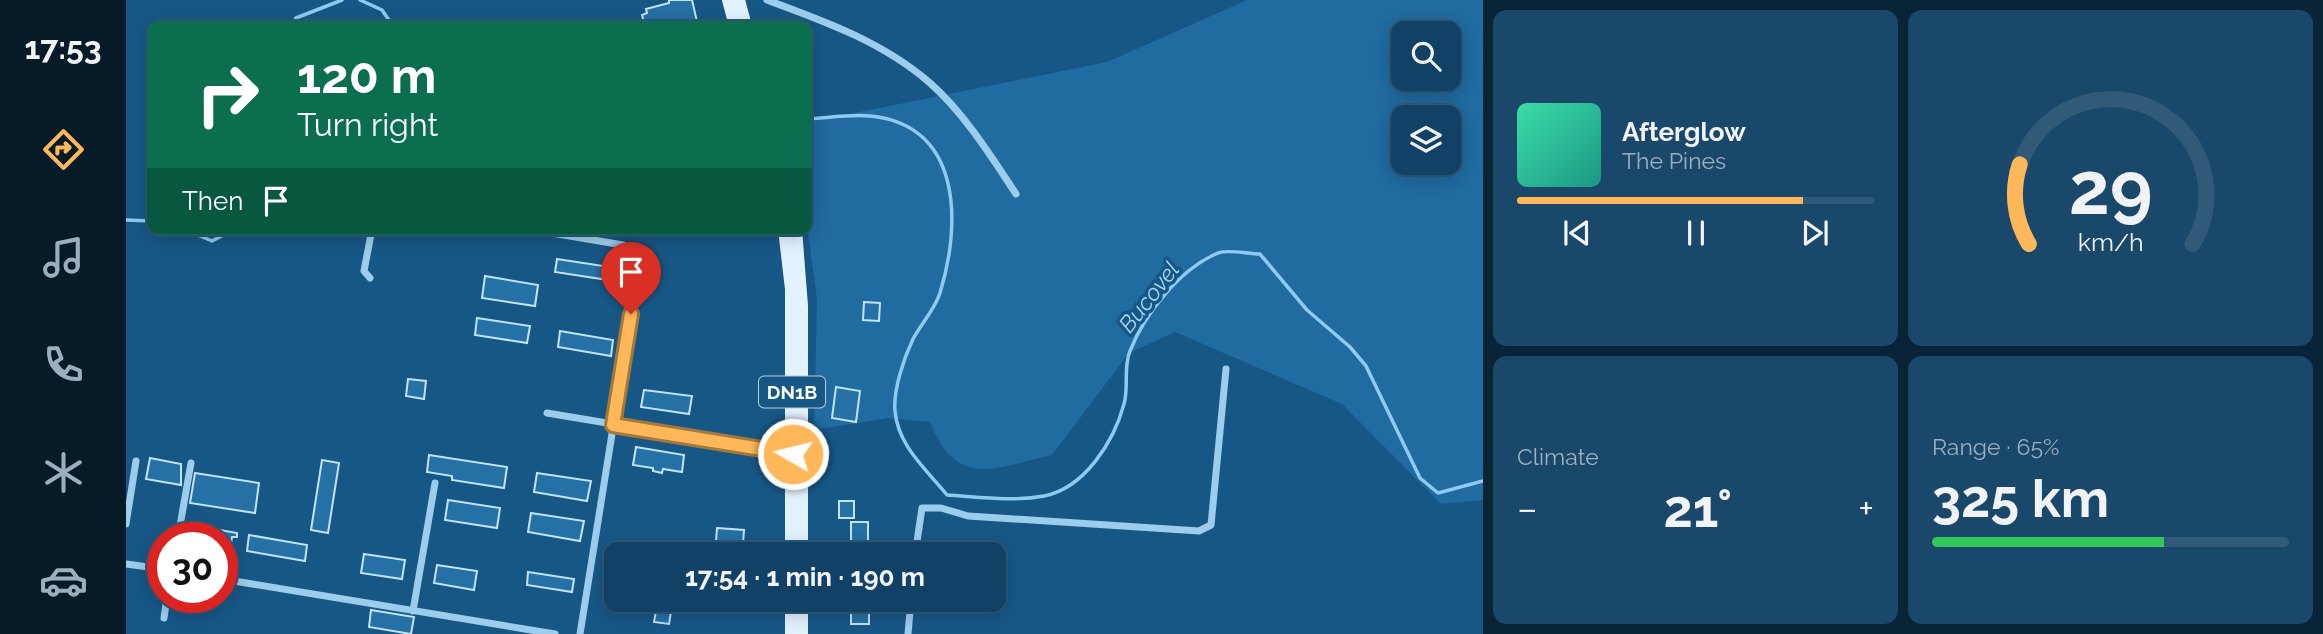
<!DOCTYPE html>
<meta charset="utf-8">
<style>
body{margin:0;font-family:Raleway,sans-serif;background:#1a486a;color:#f1f3f6;height:100vh;display:flex;flex-direction:column;font-size:26px;white-space:nowrap}
*{box-sizing:border-box;margin:0}
p{font-size:23px;color:#9cafbf}
.icon{flex:none;width:38px;height:38px;fill:none;stroke:currentColor;stroke-width:2;stroke-linecap:round;stroke-linejoin:round}
.map{position:relative;flex:1;overflow:hidden}
.drawer{display:flex;flex-direction:column;gap:10px;padding:10px;background:#092437;width:840px}
.drawer>*{flex:none}
.top-card{position:absolute;left:21px;top:21px;width:665px;height:214px;border-radius:14px;box-shadow:0 4px 18px #0003,0 0 0 2px #305a78;background:#0b6e4f;color:#fff;overflow:hidden}
.buttons{position:absolute;left:1265px;top:21px;display:grid;gap:14px}
.buttons a{display:grid;place-items:center;width:70px;height:70px;border-radius:14px;background:#114164;box-shadow:0 4px 18px #0003,0 0 0 2px #305a78;font-size:35px}
.speed{position:absolute;left:21px;top:522px;display:flex;gap:14px;font-size:35px;font-weight:700;text-align:center}
.speed>*{display:grid;place-content:center;width:91px;height:91px;border-radius:50%;background:#114164;box-shadow:0 4px 18px #0003,0 0 0 2px #305a78;line-height:1}
.speed .limit{border:10px solid #d22;background:#fff;color:#111}
.pin{position:absolute;display:grid;place-items:center;width:60px;height:60px;color:#fff;margin:-72px -30px;border-radius:50% 50% 50% 0;rotate:-45deg;box-shadow:0 0 7px #0007}
.pin .icon{rotate:45deg}
.me{position:absolute;width:77px;margin:-38px;rotate:278deg;stroke-linejoin:round;filter:drop-shadow(0 0 5px #0008)}
.turn{display:flex;align-items:center;gap:24px;height:147px;padding:0 35px;font-size:32px}
.turn .icon{width:91px;height:91px;stroke-width:2.5}
.turn b{display:block;font-size:49px;line-height:60px}
.then{display:flex;align-items:center;height:66px;padding:0 35px;background:#0003;gap:14px;font-size:26px}
.big{font-size:52px;font-weight:700;line-height:1.1}
.drawer .tile{flex:1;display:flex;flex-direction:column;justify-content:center;gap:10px;min-width:0;padding:0 24px;border-radius:14px;background:#1a486a}
.drawer .dial{align-items:center;gap:0}
.dial svg{height:182px;overflow:visible;fill:none;stroke:#305a78;stroke-width:7;stroke-linecap:round;text-anchor:middle}
.dial text{fill:#f1f3f6;stroke:none}
.song{display:flex;align-items:center;gap:21px}
.cover{width:84px;height:84px;border-radius:10px;background:linear-gradient(135deg,hsl(160 70% 55%),hsl(170 70% 35%))}
.played{height:7px;border-radius:4px;background:linear-gradient(90deg,#ffb859 80%,#305a78 80%)}
.keys{display:flex;justify-content:space-around;direction:ltr}
.heat{display:flex;justify-content:space-between;align-items:center;font-size:38px;direction:ltr}
.charge{height:10px;border-radius:5px;background:linear-gradient(90deg,#34c759 65%,#305a78 0)}
.drawer .tiles{flex:1;display:grid;gap:10px;grid-template-columns:repeat(2,1fr)}
.trip{position:absolute;left:478px;top:542px;width:402px;height:70px;border-radius:14px;background:#114164;box-shadow:0 4px 18px #0003,0 0 0 2px #305a78;font-weight:700;line-height:70px;text-align:center}
main{display:flex;flex:1;min-height:0}
.menu{display:flex;flex-direction:column;width:126px;justify-content:space-around;align-items:center;background:#071a28;color:#9cafbf}
.menu .icon{width:49px;height:49px}
.menu .current{color:#ffb859}
.menu b{font-size:32px;color:#f1f3f6}
.map>svg:first-child{display:block}
.green{fill:#206ba0;fill-rule:evenodd}
.lines{fill:none;stroke-linecap:round;stroke-linejoin:round}
.stream{stroke:#8fcaf0;stroke-width:3.5}
.building{fill:#2570a5;stroke:#c2e3fa;stroke-width:2}
.minor{stroke:#9dcded;stroke-width:7}
.primary{stroke:#e3f2ff;stroke-width:12}
.route-casing{stroke:#a6783a;stroke-width:18}
.route{stroke:#ffb859;stroke-width:12}
.labels{text-anchor:middle;stroke-width:7;stroke-linejoin:round;paint-order:stroke}
.shield{fill:#175786;stroke:#b9cddb;stroke-width:2}
.shield-label{font-size:19px;font-weight:bold;fill:#fff}
.water-label{font-size:23px;font-style:italic;fill:#a8d6f5;stroke:#175786}
</style>
<main>
<nav class="menu">
<b>17:53</b>
<svg class="icon current" aria-label="directions" viewBox="0 0 24 24"><path d="M12 3l9 9-9 9-9-9zM9 14v-3h6M13 9l2 2-2 2"/></svg>
<svg class="icon" aria-label="music" viewBox="0 0 24 24"><path d="M9 18V5l10-2v13"/><circle cx="6" cy="18" r="3"/><circle cx="16" cy="16" r="3"/></svg>
<svg class="icon" aria-label="phone" viewBox="0 0 24 24"><path d="M5 4h4l2 5-3 2q2 4 5 5l2-3 5 2v4C11 20 4 13 5 4z"/></svg>
<svg class="icon" aria-label="climate" viewBox="0 0 24 24"><path d="M12 3v18M4 7l16 10M4 17L20 7"/></svg>
<svg class="icon" aria-label="car" viewBox="0 0 24 24"><path d="M5 17H2v-5l4-1 3-4h7l3 4 3 1v5h-3M9 17h6M6 11h13"/><circle cx="7" cy="17" r="2"/><circle cx="17" cy="17" r="2"/></svg>
</nav>
<div class="map">
<svg width="1357" height="634" viewBox="0 0 1357 634">
<rect width="100%" height="100%" fill="#175786"/>
<!-- green -->
<path class="green" d="M1121 0H1357V500L1315 504 1216 404 1049 332 1003 353 926 455C868 468 831 490 804 422L762 418 688 430 691 299 681 225V126L689 121 981 62ZM1278 33H1323V79H1278ZM1278 117H1323V163H1278Z"/>
<g class="lines">
<!-- stream -->
<path class="stream" d="M234 0 256 10 267 26
M165 26 170 18 216 0
M681 119C701 118 724 114 744 116 837 125 835 225 814 293 809 309 795 324 787 339 778 358 767 390 769 411 772 446 800 469 821 495 853 497 886 502 918 496 959 488 988 441 998 404 1003 387 997 367 1004 351 1019 313 1054 269 1092 253 1103 249 1122 254 1134 254L1181 310 1224 347 1240 366 1294 478 1312 493 1357 481
M0 220 26 221
M58 229 86 241 109 229"/>
</g>
<!-- building -->
<path class="building" d="M543 0H566L572 26H541L540 22 519 26 516 15 521 13 520 9 543 3Z
M431 259 497 269 495 282 429 272Z
M359 276 412 285 409 306 356 298Z
M738 302 754 303 753 321 737 320Z
M351 318 404 326 401 343 349 335Z
M434 331 487 340 485 356 432 347Z
M282 379 300 381 298 399 280 396Z
M710 387 734 391 730 422 706 418Z
M518 390 566 396 563 414 515 407Z
M510 447 558 455 556 472 537 469 536 473 527 471V468L507 465Z
M303 455 381 467 378 488 326 480V476L301 472Z
M24 458 55 464V485L20 479Z
M196 460 213 463 202 533 185 530Z
M69 473 133 483 129 513 64 503Z
M411 473 465 481 461 501 408 492Z
M322 500 374 508 371 528 319 520Z
M713 501H728V518H713Z
M405 513 458 521 454 541 402 532Z
M725 522H742V551H725Z
M61 524 111 533V537H106L104 551 96 550V537H59Z
M591 528 618 530 617 544 590 541Z
M123 535 181 545 179 561 121 551Z
M238 554 279 560 276 579 235 573Z
M311 565 351 571 348 590 308 583Z
M402 572 448 579 446 592 401 585Z
M532 600H547L543 624 528 622Z
M725 600H743V624H725Z
M245 610 288 617 285 634 243 627Z"/>
<g class="lines">
<!-- minor -->
<path class="minor" d="M641 0C698 21 757 42 804 83 838 113 865 156 890 194
M402 229 497 245 514 259 454 634
M244 278 238 271 246 229
M421 413 666 454
M0 524 10 461
M52 537 65 463
M789 555 796 508H815L842 516 1073 531 1085 525 1100 369
M0 564 37 569
M96 579 429 634
M287 611 309 483
M38 618 41 597
M782 634 785 600"/>
<!-- primary -->
<path class="primary" d="M602 0 609 26
M613 0 620 26
M658 229 665 289V555
M670 229 676 306V555
M665 634V600
M676 634V600"/>
</g>
<g class="lines">
<defs>
<path id="route" d="M505 314 487 425 667 454"/>
</defs>
<!-- route casing -->
<use href="#route" class="route-casing"/>
<!-- route -->
<use href="#route" class="route"/>
</g>
<g class="labels">
<!-- shield labels -->
<rect class="shield" x="633" y="376.5" width="66" height="31" rx="5"/>
<g class="shield-label">
<text x="666" y="399">DN1B</text>
</g>
<!-- water labels -->
<g class="water-label">
<text transform="translate(1023 297) rotate(-52)" y="8">Bucovel</text>
</g>
</g>
</svg>
<div class="buttons">
<a><svg class="icon" aria-label="search" viewBox="0 0 24 24"><circle cx="10" cy="10" r="6"/><path d="M15 15l6 6"/></svg></a>
<a><svg class="icon" aria-label="layers" viewBox="0 0 24 24"><path d="M12 4l9 5-9 5-9-5zM3 14l9 5 9-5"/></svg></a>
</div>
<div class="speed"><div class="limit">30</div></div>
<div class="pin" style="left:505px;top:314px;background:#d93025"><svg class="icon" aria-label="arrive" viewBox="0 0 24 24"><path d="M6 21V4h12l-3 4 3 4H6"/></svg></div>
<svg class="me" style="left:667px;top:454px" viewBox="-20 -20 40 40"><circle r="17" fill="#ffb859" stroke="#fff" stroke-width="3"/><path d="M0-11L8 9 0 5-8 9z" fill="#fff"/></svg>
<div class="trip">17:54 · 1 min · 190 m</div>
<div class="top-card">
<div class="turn"><svg class="icon" aria-label="right" viewBox="0 0 24 24"><path d="M7 20v-9h11M14 6l5 5-5 5"/></svg><div><b>120 m</b>Turn right</div></div>
<div class="then">Then<svg class="icon" aria-label="arrive" viewBox="0 0 24 24"><path d="M6 21V4h12l-3 4 3 4H6"/></svg></div>
</div>
</div>
<section class="drawer">
<div class="tiles">
<div class="tile">
<div class="song"><i class="cover"></i><div><b>Afterglow</b><p>The Pines</p></div></div>
<div class="played"></div>
<div class="keys"><svg class="icon" aria-label="previous" viewBox="0 0 24 24"><path d="M18 5L8 12l10 7zM5 5v14"/></svg><svg class="icon" aria-label="pause" viewBox="0 0 24 24"><path d="M8 5v14M16 5v14"/></svg><svg class="icon" aria-label="next" viewBox="0 0 24 24"><path d="M6 5l10 7-10 7zM19 5v14"/></svg></div>
</div>
<div class="tile dial"><svg viewBox="0 0 100 80">
<path d="M14 69A42 42 0 1 1 86 69"/>
<path d="M14 69A42 42 0 0 1 10 34" stroke="#ffb859"/>
<text x="50" y="56" font-size="32" font-weight="700">29</text>
<text x="50" y="72" font-size="11">km/h</text>
</svg></div>
<div class="tile"><p>Climate</p>
<div class="heat"><a>−</a><b class="big">21°</b><a>+</a></div>
</div>
<div class="tile"><p>Range · 65%</p><b class="big">325 km</b><div class="charge"></div></div>
</div>
</section>
</main>
